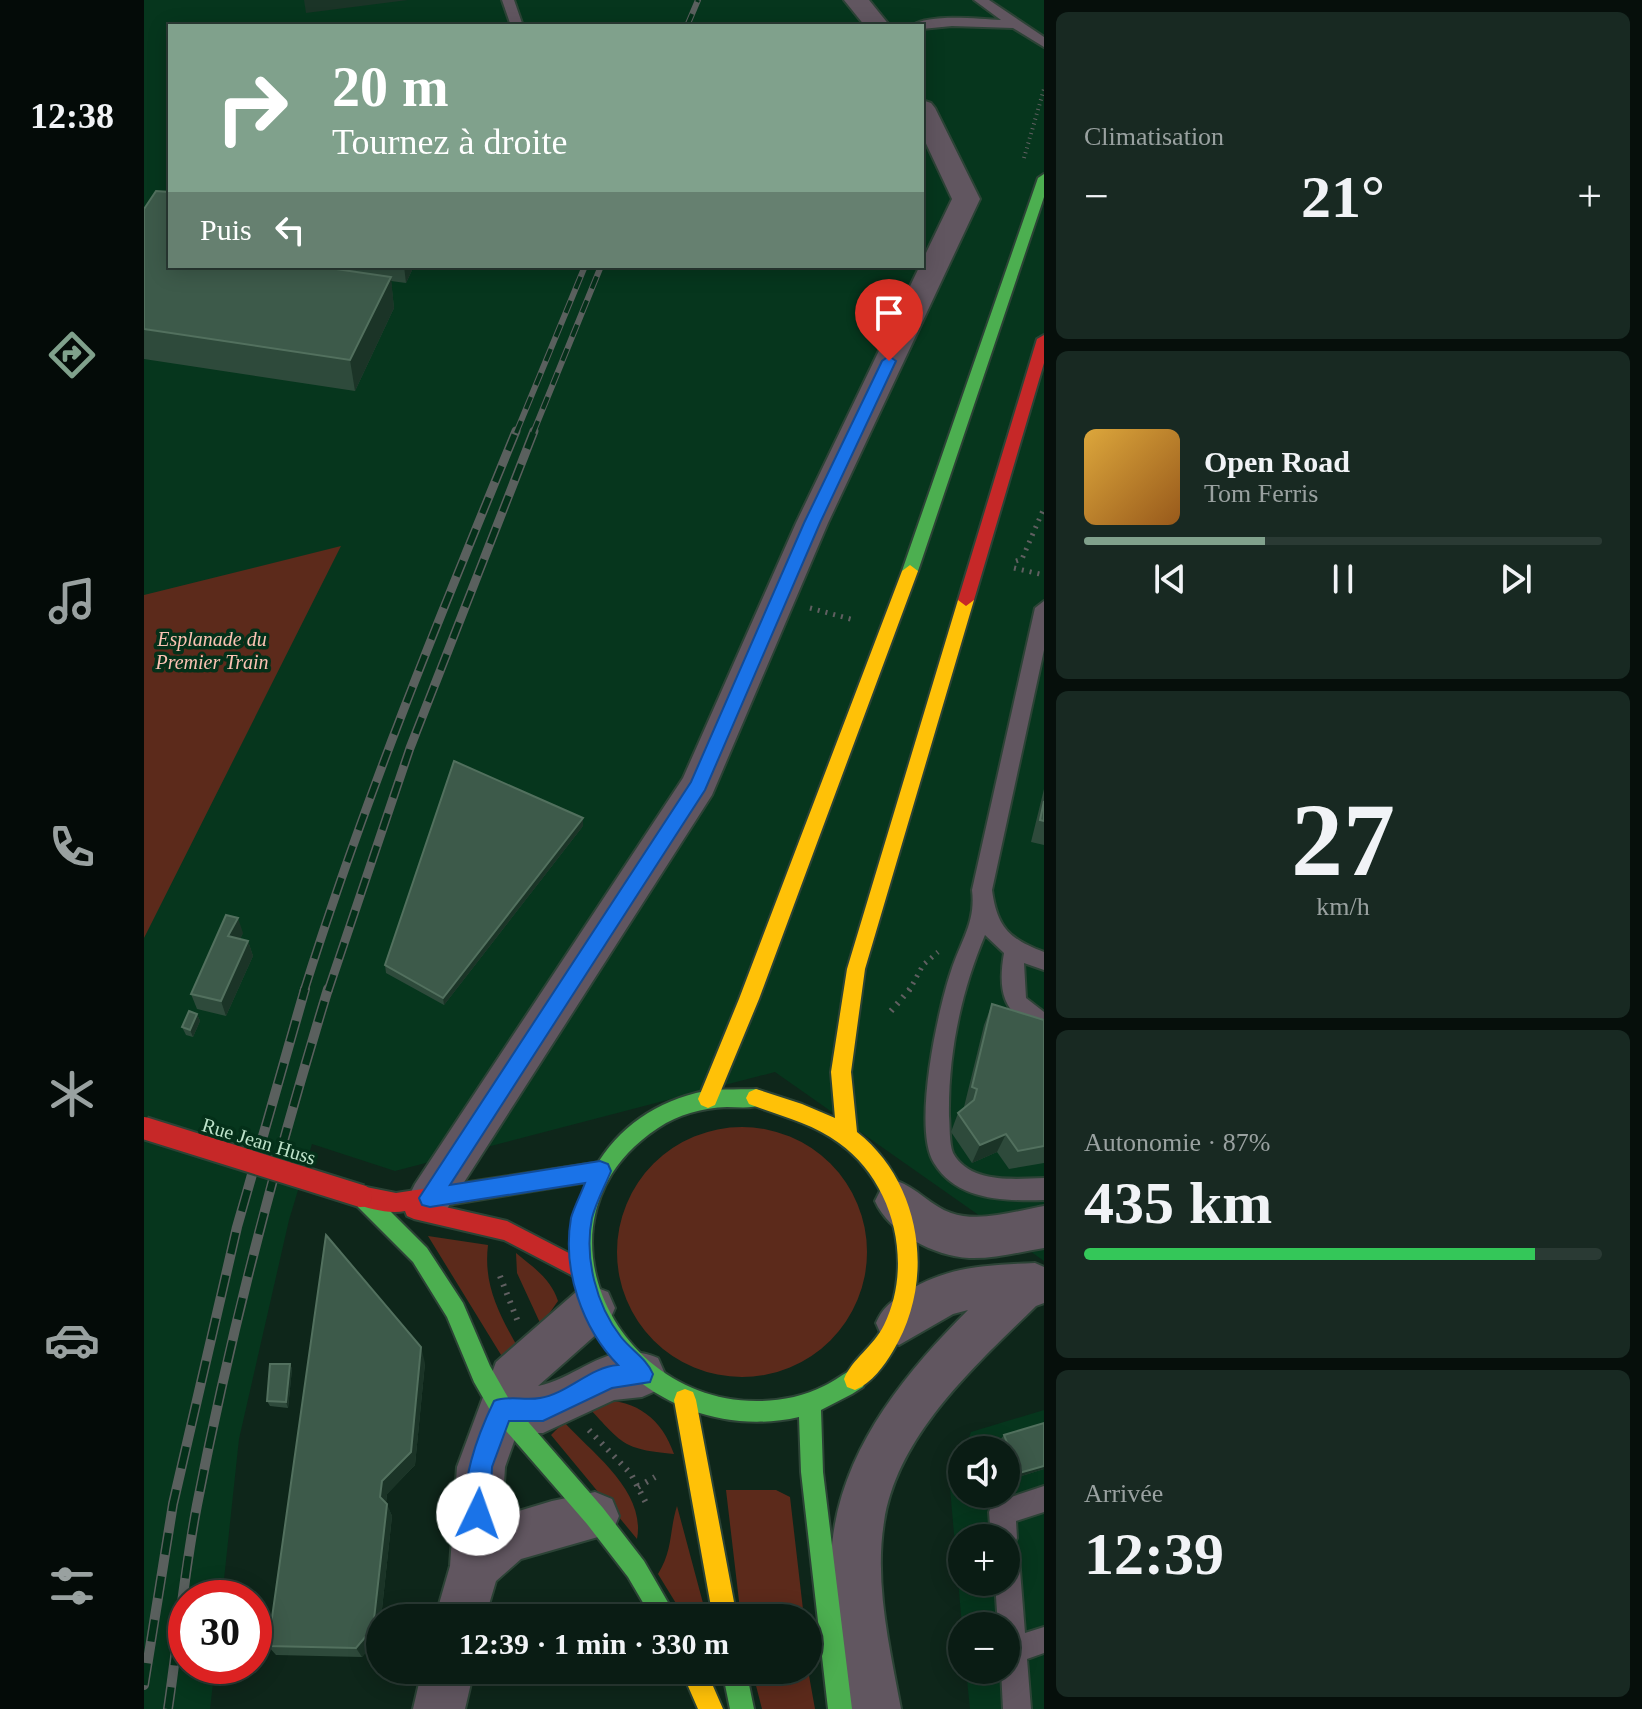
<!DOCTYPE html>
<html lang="fr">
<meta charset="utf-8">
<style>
body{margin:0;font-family:Georgia,serif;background:#182922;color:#f1f3f6;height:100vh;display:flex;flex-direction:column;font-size:30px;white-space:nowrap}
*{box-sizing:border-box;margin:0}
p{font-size:26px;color:#99a1a0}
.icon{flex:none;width:44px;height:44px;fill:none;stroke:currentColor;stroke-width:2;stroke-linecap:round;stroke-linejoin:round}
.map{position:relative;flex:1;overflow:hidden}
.side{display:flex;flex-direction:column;gap:12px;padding:12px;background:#060f0b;width:598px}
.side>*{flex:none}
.banner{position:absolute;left:24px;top:24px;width:756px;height:244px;border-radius:0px;box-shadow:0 4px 20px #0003,0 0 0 2px #2a3a34;background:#80a18c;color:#fff;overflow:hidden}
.controls{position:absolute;left:804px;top:1436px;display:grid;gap:16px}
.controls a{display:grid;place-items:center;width:72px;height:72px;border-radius:50%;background:#0a1c14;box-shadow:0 4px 20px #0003,0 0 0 2px #2a3a34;font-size:40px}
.speed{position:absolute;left:24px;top:1580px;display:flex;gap:16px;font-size:40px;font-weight:700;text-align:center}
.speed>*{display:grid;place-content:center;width:104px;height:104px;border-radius:50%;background:#0a1c14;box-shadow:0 4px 20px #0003,0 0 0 2px #2a3a34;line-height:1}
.speed .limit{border:12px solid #d22;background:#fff;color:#111}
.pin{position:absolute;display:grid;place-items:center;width:68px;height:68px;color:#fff;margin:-82px -34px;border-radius:50% 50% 50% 0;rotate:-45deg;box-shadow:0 0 8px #0007}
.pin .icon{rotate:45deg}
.me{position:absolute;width:88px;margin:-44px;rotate:3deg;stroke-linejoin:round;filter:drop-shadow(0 0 6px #0008)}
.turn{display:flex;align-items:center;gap:28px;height:168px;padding:0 32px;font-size:36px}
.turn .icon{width:104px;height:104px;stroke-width:2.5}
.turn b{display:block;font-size:56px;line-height:68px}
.then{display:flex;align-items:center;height:76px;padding:0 32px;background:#0003;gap:16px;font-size:30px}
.big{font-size:60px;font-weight:700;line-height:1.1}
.side .tile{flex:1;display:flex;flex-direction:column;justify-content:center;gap:12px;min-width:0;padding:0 28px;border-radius:12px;background:#182922}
.side .dial{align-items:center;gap:0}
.dial b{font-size:104px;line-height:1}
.song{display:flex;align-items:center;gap:24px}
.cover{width:96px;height:96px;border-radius:12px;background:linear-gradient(135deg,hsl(40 70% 55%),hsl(30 70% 35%))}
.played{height:8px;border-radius:4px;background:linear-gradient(90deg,#80a18c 35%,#2a3a34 35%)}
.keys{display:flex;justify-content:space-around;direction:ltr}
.heat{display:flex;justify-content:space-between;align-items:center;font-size:44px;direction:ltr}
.charge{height:12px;border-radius:6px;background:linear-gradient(90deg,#34c759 87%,#2a3a34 0)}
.trip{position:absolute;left:222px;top:1604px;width:456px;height:80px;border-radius:40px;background:#0a1c14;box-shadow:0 4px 20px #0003,0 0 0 2px #2a3a34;font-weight:700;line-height:80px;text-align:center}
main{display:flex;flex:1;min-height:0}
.dock{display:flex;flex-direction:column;width:144px;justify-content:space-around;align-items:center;background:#040b08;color:#99a1a0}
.dock .icon{width:56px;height:56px}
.dock .active{color:#80a18c}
.dock b{font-size:36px;color:#f1f3f6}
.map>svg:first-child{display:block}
.built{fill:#06361d;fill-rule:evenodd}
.green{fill:#5c2a1b}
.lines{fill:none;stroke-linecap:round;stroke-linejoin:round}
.lane-casing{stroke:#2c4336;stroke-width:4}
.street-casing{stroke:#2c4336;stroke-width:4}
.fast-casing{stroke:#2c4336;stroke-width:4}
.slow-casing{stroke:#2c4336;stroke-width:4}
.jam-casing{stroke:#2c4336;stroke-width:4}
.path-far2{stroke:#605f61;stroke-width:4;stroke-dasharray:1 4;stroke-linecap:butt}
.path-far1{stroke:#605f61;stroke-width:5;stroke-dasharray:2 6;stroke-linecap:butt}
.path{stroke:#605f61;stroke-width:6;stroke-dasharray:2 7;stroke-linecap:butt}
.lane{fill:#615660;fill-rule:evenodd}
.street{fill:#615660;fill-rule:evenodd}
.fast{fill:#4caf50;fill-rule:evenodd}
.slow{fill:#ffc107;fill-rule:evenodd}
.jam{fill:#c62828;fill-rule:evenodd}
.rail-far2-casing{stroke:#5a605e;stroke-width:6}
.rail-far1-casing{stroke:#5a605e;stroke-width:9}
.rail-casing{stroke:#5a605e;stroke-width:10}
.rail-far2{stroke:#043019;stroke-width:4;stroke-dasharray:13;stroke-linecap:butt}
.rail-far1{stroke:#043019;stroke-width:6;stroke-dasharray:17;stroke-linecap:butt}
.rail{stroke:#043019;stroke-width:7;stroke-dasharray:22;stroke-linecap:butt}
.jam-bridge-casing{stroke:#2c4336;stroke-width:26;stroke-linecap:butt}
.jam-bridge{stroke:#c62828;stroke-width:22}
.wall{fill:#2e4a3b}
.shaded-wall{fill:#1b3427}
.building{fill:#3d5a4a;stroke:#52705e;stroke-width:2}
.route{fill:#1a73e8;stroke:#114b97;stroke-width:2}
.labels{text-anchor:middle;stroke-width:7;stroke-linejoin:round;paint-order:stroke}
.park-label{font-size:20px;font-style:italic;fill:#fac2b3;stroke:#043019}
.street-label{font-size:20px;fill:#bee3ca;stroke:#043019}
</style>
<main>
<nav class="dock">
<b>12:38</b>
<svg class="icon active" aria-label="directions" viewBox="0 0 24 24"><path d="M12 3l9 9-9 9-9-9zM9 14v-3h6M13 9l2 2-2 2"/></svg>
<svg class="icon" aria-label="music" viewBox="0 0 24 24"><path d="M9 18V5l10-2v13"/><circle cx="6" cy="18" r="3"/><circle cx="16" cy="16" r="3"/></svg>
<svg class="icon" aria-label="phone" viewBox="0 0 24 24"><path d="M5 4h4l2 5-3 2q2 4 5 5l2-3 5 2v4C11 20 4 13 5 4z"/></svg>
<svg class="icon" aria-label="climate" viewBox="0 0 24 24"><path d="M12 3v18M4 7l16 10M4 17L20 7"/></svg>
<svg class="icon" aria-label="car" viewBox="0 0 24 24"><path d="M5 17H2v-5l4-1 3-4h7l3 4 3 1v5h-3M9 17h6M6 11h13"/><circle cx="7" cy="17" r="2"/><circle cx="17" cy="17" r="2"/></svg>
<svg class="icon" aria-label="filters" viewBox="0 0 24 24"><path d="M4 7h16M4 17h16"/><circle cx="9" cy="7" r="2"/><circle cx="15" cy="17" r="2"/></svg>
</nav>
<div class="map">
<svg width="900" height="1709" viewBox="0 0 900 1709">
<rect width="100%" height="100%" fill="#0e261a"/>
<!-- built -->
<path class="built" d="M0 0H900V1261L631 1072 251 1171 168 1144 145 1220 95 1439 78 1598H42V1666H71L66 1709H0ZM26 26H778V266H26Z
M900 1410V1709H826L822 1670H862V1626H818L806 1488 818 1455V1494H862V1450H820L827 1432ZM818 1538H862V1582H818Z"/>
<!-- green -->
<path class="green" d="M197 546 0 938V595Z
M473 1252a125 125 0 1 1 250 0a125 125 0 1 1-250 0Z
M284 1236 344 1245C339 1286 356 1316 376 1351L362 1363Z
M372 1253C389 1267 407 1279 414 1301L397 1325 373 1273Z
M456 1400C493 1400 518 1419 530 1454 478 1449 479 1444 444 1407Z
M420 1422C449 1454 502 1491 493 1539L407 1435Z
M582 1490H632L646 1497 660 1618H597Z
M533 1506 563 1618H541L514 1574C529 1550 525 1532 533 1506Z
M608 1670H664L671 1709H618Z"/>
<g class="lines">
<defs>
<path id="lane" d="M358 0H370L379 26H367Z
M830 0H845L900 37V47L869 28 808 26 778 29V26H767C785 13 834 19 857 20Z
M900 601V650L848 890C853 927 865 939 900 952V970L880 963 882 998 900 1012V1031C860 1017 853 994 860 953L841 935C817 992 804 1054 805 1116 806 1126 805 1143 809 1153 826 1184 871 1179 900 1178V1200C861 1201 813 1201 790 1163 768 1128 794 1009 807 971 817 940 832 922 828 890L891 608Z
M900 1486V1512L872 1521 873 1538 868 1548 875 1558 881 1633 900 1627V1653L883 1659 887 1709H859L857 1670H862V1626H854L851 1582H862V1538H847L845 1512 849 1503Z"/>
<path id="street" d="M700 0H725L746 26H721Z
M778 100 787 103 791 108 836 199 684 523 568 795 301 1212 286 1218 271 1212 264 1198 271 1184 539 778 652 523 808 199 778 135Z
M753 1181C773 1188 787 1206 807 1213 835 1223 872 1211 900 1206V1248C875 1252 850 1259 825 1258 790 1256 745 1233 731 1201L738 1187Z
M891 1263 900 1267V1303L892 1306C832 1365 753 1435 740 1522 730 1583 746 1649 757 1709H705C697 1661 686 1611 687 1563 689 1461 755 1379 824 1310L809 1314 755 1345 739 1339 732 1323C739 1307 747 1302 762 1292 804 1266 843 1265 891 1263Z
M448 1286 464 1292 471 1308 464 1324 394 1386C437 1377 465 1337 514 1358L521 1374 514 1390 498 1397 470 1400 399 1433H373L361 1467 358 1516 408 1501 451 1492 468 1499 475 1516 468 1533 377 1559 352 1581 341 1618H291L306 1566 313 1467 352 1362 432 1292Z
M278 1670H330L321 1709H269Z"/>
<path id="fast" d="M900 174V197L774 571 766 577 760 575 758 571 894 178Z
M612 1089 619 1092 622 1098 619 1104C608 1109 595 1107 583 1107 558 1108 535 1114 514 1128 380 1216 469 1403 615 1401 636 1401 661 1396 680 1386 691 1381 700 1373 711 1368L719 1371 722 1379 719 1387 708 1394 677 1410 679 1472 708 1709H684L657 1472 655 1417C515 1449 378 1314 446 1177 468 1133 505 1105 552 1093 571 1088 592 1090 612 1089Z
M217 1186 224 1189 283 1248 319 1303 346 1366 366 1401 459 1508 500 1561 533 1618H508L484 1577 443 1524 350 1417 330 1382 303 1317 269 1262 210 1203 207 1196 210 1189Z
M578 1670H602L610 1709H586Z"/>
<path id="slow" d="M766 565 774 571 615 999 571 1105 564 1108 557 1105 554 1099 595 999 758 571Z
M822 594 830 600 721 969 707 1072 713 1132C778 1183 792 1281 749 1351 740 1366 728 1383 711 1390L703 1387 700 1379C708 1359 730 1346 740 1325 770 1264 750 1182 695 1143 668 1123 636 1116 605 1104L602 1098 605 1092 612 1089 658 1104 691 1118 687 1072 703 969 814 600Z
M541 1389 549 1392 552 1400 593 1618H569L530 1400 533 1392Z
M537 1670H562L579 1709H554Z"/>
<path id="jam" d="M900 335V363L830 600 822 606 814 600 893 339Z
M456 1162 463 1164 466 1171 463 1178 456 1180 297 1206 363 1221 444 1263 448 1270 444 1277 437 1280 360 1240 270 1219 263 1216 261 1211C245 1214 225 1209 210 1203L207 1196 210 1189 217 1186 252 1193Z"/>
</defs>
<!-- lane casing -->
<use href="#lane" class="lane-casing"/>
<!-- street casing -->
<use href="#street" class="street-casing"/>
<!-- fast casing -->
<use href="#fast" class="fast-casing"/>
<!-- slow casing -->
<use href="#slow" class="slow-casing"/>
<!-- jam casing -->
<use href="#jam" class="jam-casing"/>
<!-- path-far2 -->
<path class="path-far2" d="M880 158 900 89"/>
<!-- path-far1 -->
<path class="path-far1" d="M872 561 878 559 900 508
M870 568 900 575
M666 608 710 620
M765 991 779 965 794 952"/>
<!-- path -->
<path class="path" d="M747 1011 766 989
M356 1276 374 1322
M445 1430 487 1474 502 1503
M494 1487 511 1477"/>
<!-- lane -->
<use href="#lane" class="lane"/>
<!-- street -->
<use href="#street" class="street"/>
<!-- fast -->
<use href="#fast" class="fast"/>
<!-- slow -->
<use href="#slow" class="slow"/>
<!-- jam -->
<use href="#jam" class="jam"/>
<defs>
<path id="rail-far2" d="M543 26 554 0
M372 433 441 266
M389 433 457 266"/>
<path id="rail-far1" d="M160 991C220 800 296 616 372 431
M184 991 266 748 390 431"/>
<path id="rail" d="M0 1685 29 1504 93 1227 161 989
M24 1709C34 1641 40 1573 53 1505 87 1330 132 1159 184 989"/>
</defs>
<!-- rail-far2 casing -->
<use href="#rail-far2" class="rail-far2-casing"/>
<!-- rail-far1 casing -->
<use href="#rail-far1" class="rail-far1-casing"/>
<!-- rail casing -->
<use href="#rail" class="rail-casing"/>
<!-- rail-far2 -->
<use href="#rail-far2" class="rail-far2"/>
<!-- rail-far1 -->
<use href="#rail-far1" class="rail-far1"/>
<!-- rail -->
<use href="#rail" class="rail"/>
<defs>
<path id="jam-bridge" d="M0 1128 217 1196"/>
</defs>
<!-- jam-bridge casing -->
<use href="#jam-bridge" class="jam-bridge-casing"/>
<!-- jam-bridge -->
<use href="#jam-bridge" class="jam-bridge"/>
</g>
<!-- wall -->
<path class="wall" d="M0 209 26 266H270L262 283 247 281 250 308 211 391 0 359Z
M900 789V845L887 842Z
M439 826 300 1005 242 973 241 965Z
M99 933 96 939 104 941 109 956 82 1016 53 1009 47 994Z
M848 1004 900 1020V1163L865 1169 853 1152 828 1163 807 1132 814 1113 822 1107H820L840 1025Z
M53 1014 56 1021 49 1037 42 1035 38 1027Z
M281 1363 271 1465 243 1494 242 1503 248 1516 235 1637 218 1657 132 1655 124 1646Z
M146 1364 148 1369 144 1408 126 1406 123 1401Z
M900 1423V1469L871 1478 862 1455V1450H860L856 1440 860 1435Z"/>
<!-- shaded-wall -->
<path class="shaded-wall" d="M160 0H264L162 13Z
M186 266H201L202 274 185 268Z
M260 266H270L262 283Z
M247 277 250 308 211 391 206 360Z
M439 818V826L300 1005 299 998Z
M94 918 99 933 90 951 84 936Z
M104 941 109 956 82 1016 77 1001Z
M53 1014 56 1021 49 1037 46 1030Z
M862 1134 853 1152 828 1163 836 1145Z
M277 1347 281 1363 271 1465 243 1494 241 1509 236 1497 238 1481Z
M146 1364 148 1369 144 1408 142 1402Z
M900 1466V1469L871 1478 875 1473Z
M243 1504 248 1516 235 1637 218 1657 212 1648Z"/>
<!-- building -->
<path class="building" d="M12 191 26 192V266H186L185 268 247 277 206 360 0 329V209Z
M310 761 439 818 299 998 241 965Z
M900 801V821L896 820Z
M82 915 94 918 84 936 104 941 77 1001 47 994Z
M848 1004 900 1020V1146L874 1151 862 1134 836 1145 814 1113 830 1100 833 1089 828 1087Z
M45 1011 53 1014 46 1030 38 1027Z
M182 1235 277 1347 267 1452 238 1481 236 1497 243 1504 229 1628 212 1648 124 1646Z
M126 1364H146L142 1402 123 1401Z
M900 1423V1466L875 1473 860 1435Z"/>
<!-- route -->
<path class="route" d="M745 356 752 361 676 523 561 790 306 1185 456 1161 464 1164 467 1171C461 1186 452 1202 448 1218 440 1257 452 1305 477 1337 487 1350 503 1359 509 1374L506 1382 468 1388 399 1421H365L348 1467 346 1514 342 1523 334 1526 326 1523C312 1489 335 1432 350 1401 365 1395 380 1401 396 1398 423 1394 446 1367 474 1365 438 1328 418 1270 427 1218 430 1207 437 1194 441 1183L286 1207 278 1205 275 1198 547 782 660 523 738 361Z"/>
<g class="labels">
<!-- park labels -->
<g class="park-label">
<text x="68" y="646">Esplanade du<tspan x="68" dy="23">Premier Train</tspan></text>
</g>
<!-- street labels -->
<g class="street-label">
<text transform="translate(115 1141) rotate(17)" y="7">Rue Jean Huss</text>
</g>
</g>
</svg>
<div class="controls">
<a><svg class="icon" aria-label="sound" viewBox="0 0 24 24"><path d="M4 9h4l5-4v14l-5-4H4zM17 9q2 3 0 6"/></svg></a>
<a>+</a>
<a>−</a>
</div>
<div class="speed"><div class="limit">30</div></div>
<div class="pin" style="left:745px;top:361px;background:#d93025"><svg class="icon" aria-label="arrive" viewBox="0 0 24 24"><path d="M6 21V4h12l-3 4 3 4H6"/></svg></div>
<svg class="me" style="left:334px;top:1514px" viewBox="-20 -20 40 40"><circle r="19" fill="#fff"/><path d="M0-13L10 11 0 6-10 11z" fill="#1a73e8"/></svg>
<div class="trip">12:39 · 1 min · 330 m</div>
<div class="banner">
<div class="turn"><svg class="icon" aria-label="right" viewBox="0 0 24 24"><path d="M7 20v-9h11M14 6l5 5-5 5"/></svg><div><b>20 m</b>Tournez à droite</div></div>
<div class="then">Puis<svg class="icon" aria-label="left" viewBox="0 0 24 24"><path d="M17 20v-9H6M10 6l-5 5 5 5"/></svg></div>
</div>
</div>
<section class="side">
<div class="tile"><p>Climatisation</p>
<div class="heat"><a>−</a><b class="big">21°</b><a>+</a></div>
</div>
<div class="tile">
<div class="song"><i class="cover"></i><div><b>Open Road</b><p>Tom Ferris</p></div></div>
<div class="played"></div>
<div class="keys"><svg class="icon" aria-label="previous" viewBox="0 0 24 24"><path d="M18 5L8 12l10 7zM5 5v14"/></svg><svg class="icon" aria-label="pause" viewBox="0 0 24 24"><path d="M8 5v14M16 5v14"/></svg><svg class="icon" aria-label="next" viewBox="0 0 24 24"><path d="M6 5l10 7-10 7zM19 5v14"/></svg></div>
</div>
<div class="tile dial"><b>27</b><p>km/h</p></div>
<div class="tile"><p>Autonomie · 87%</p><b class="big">435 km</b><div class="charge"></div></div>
<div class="tile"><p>Arrivée</p><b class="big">12:39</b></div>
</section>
</main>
